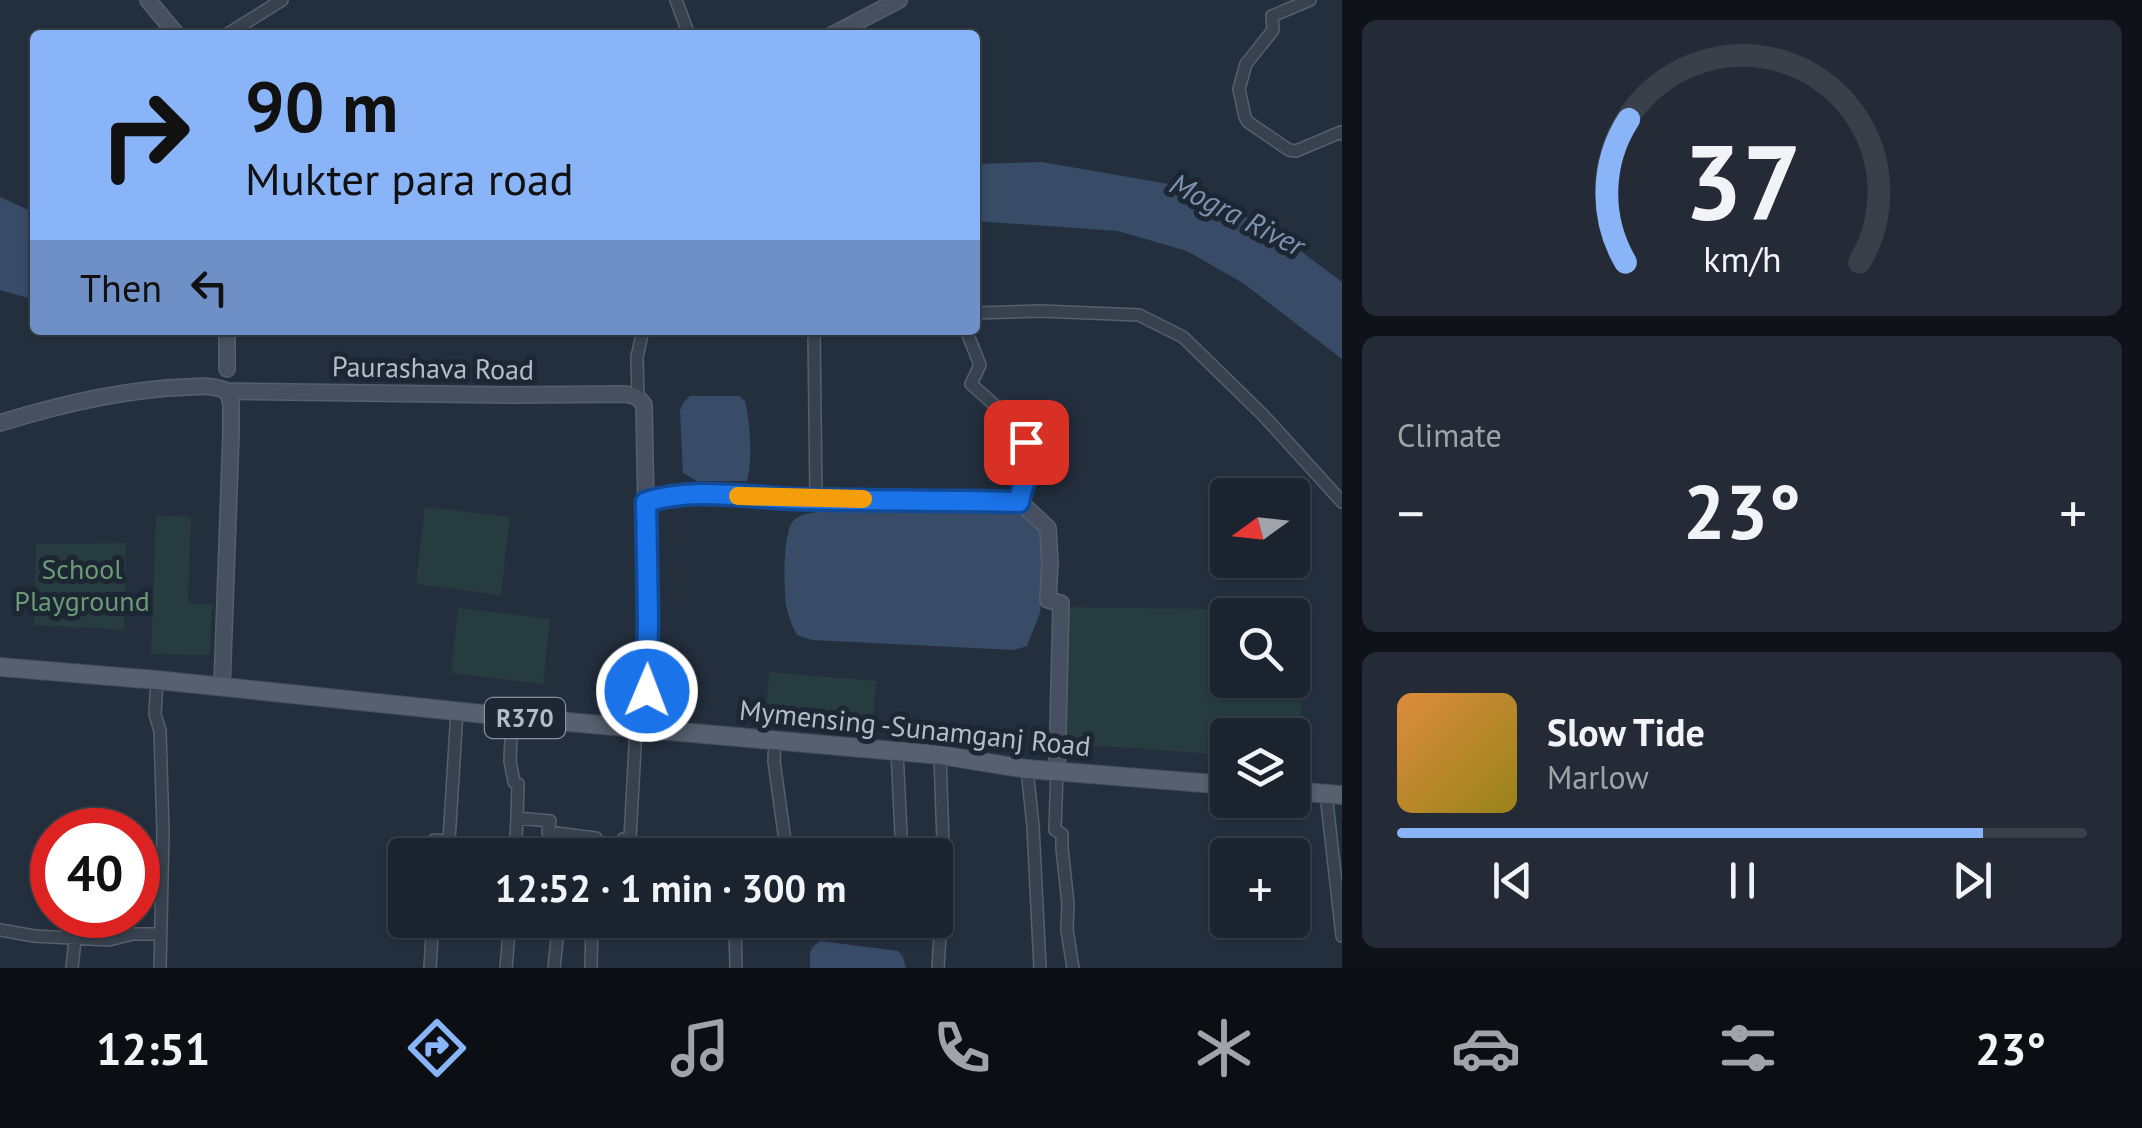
<!DOCTYPE html>
<meta charset="utf-8">
<style>
body{margin:0;font-family:"PT Sans",sans-serif;background:#242b36;color:#f1f3f6;height:100vh;display:flex;flex-direction:column;font-size:38px;white-space:nowrap}
*{box-sizing:border-box;margin:0}
p{font-size:32px;color:#a0a4aa}
.icon{flex:none;width:55px;height:55px;fill:none;stroke:currentColor;stroke-width:2;stroke-linecap:round;stroke-linejoin:round}
.map{position:relative;flex:1;overflow:hidden}
.sheet{display:flex;flex-direction:column;gap:20px;padding:20px;background:#0f1319;width:800px}
.sheet>*{flex:none}
.banner{position:absolute;left:30px;top:30px;width:950px;height:305px;border-radius:10px;box-shadow:0 2px 8px #0004,0 0 0 2px #39404a;background:#8ab4f8;color:#111;overflow:hidden}
.needle{width:65px;rotate:255deg}
.buttons{position:absolute;left:1210px;top:478px;display:grid;gap:20px}
.buttons a{display:grid;place-items:center;width:100px;height:100px;border-radius:10px;background:#1b232e;box-shadow:0 2px 8px #0004,0 0 0 2px #39404a;font-size:50px}
.speed{position:absolute;left:30px;top:808px;display:flex;gap:20px;font-size:50px;font-weight:700;text-align:center}
.speed>*{display:grid;place-content:center;width:130px;height:130px;border-radius:50%;background:#1b232e;box-shadow:0 2px 8px #0004,0 0 0 2px #39404a;line-height:1}
.speed .limit{border:15px solid #d22;background:#fff;color:#111}
.pin{position:absolute;display:grid;place-items:center;width:85px;height:85px;color:#fff;margin:-42px;border-radius:20px;box-shadow:0 5px 15px #0006}
.me{position:absolute;width:110px;margin:-55px;rotate:1deg;stroke-linejoin:round;filter:drop-shadow(0 0 8px #0008)}
.turn{display:flex;align-items:center;gap:35px;height:210px;padding:0 50px;font-size:45px}
.turn .icon{width:130px;height:130px;stroke-width:2.5}
.turn b{display:block;font-size:70px;line-height:85px}
.then{display:flex;align-items:center;height:95px;padding:0 50px;background:#0003;gap:20px;font-size:38px}
.big{font-size:75px;font-weight:700;line-height:1.1}
.sheet .card{flex:1;display:flex;flex-direction:column;justify-content:center;gap:15px;min-width:0;padding:0 35px;border-radius:15px;background:#242b36}
.sheet .dial{align-items:center;gap:0}
.dial svg{height:260px;overflow:visible;fill:none;stroke:#39404a;stroke-width:7;stroke-linecap:round;text-anchor:middle}
.dial text{fill:#f1f3f6;stroke:none}
.song{display:flex;align-items:center;gap:30px}
.cover{width:120px;height:120px;border-radius:15px;background:linear-gradient(135deg,hsl(30 70% 55%),hsl(50 70% 35%))}
.played{height:10px;border-radius:5px;background:linear-gradient(90deg,#8ab4f8 85%,#39404a 85%)}
.keys{display:flex;justify-content:space-around;direction:ltr}
.heat{display:flex;justify-content:space-between;align-items:center;font-size:55px;direction:ltr}
.trip{position:absolute;left:388px;top:838px;width:565px;height:100px;border-radius:10px;background:#1b232e;box-shadow:0 2px 8px #0004,0 0 0 2px #39404a;font-weight:700;line-height:100px;text-align:center}
.tab-bar{display:flex;height:160px;justify-content:space-around;align-items:center;background:#0b0e12;color:#a0a4aa}
.tab-bar .icon{width:70px;height:70px}
.tab-bar .on{color:#8ab4f8}
.tab-bar b{font-size:45px;color:#f1f3f6}
main{display:flex;flex:1;min-height:0}
.map>svg:first-child{display:block}
.green{fill:#263c3f}
.water{fill:#394c67}
.lines{fill:none;stroke-linecap:round;stroke-linejoin:round}
.street-casing{stroke:#565f6c;stroke-width:14}
.secondary-casing{stroke:#565f6c;stroke-width:18}
.primary-casing{stroke:#414a57;stroke-width:20}
.street{stroke:#38414e;stroke-width:11}
.secondary{stroke:#465061;stroke-width:15}
.primary{stroke:#56606e;stroke-width:18}
.route-casing{stroke:#114b97;stroke-width:25}
.route{stroke:#1a73e8;stroke-width:18}
.slow{stroke:#f59e0b;stroke-width:18}
.labels{text-anchor:middle;stroke-width:10;stroke-linejoin:round;paint-order:stroke}
.shield{fill:#1d2633;stroke:#878f9c;stroke-width:2.5}
.shield-label{font-size:25px;font-weight:bold;fill:#b4bcc9}
.street-label{font-size:28px;fill:#b4bcc9;stroke:#1d2633}
.park-label{font-size:28px;fill:#6b9a76;stroke:#1d2633}
.water-label{font-size:30px;font-style:italic;fill:#7c92b1;stroke:#1d2633}
</style>
<main>
<div class="map">
<svg width="1342" height="968" viewBox="0 0 1342 968">
<rect width="100%" height="100%" fill="#242f3e"/>
<!-- green -->
<path class="green" d="M425 507 510 517 501 595 416 584Z
M156 515 191 517 188 603 212 604 210 655 151 654Z
M126 543 124 630 34 625 36 544Z
M1066 607 1281 610 1287 615H1228V680H1292L1293 625C1307 659 1300 723 1300 760H1293L1292 735H1228L1227 755 1060 743Z
M458 608 550 619 543 684 451 673Z
M769 672 876 681 873 721 858 720 857 732 784 726 785 712 766 710Z"/>
<!-- water -->
<path class="water" d="M1042 162 1180 186 1230 208 1295 247 1342 282V359L1243 283 1187 251 1118 231 975 221V164Z
M0 197 35 213V300L0 290Z
M690 396H739L745 401C750 422 753 461 747 481H697L683 473 680 410 683 403Z
M994 508 1022 511 1041 531 1046 569 1040 613 1027 646 1014 650 812 640 797 635C792 626 788 615 786 605 784 588 782 529 795 519 805 511 822 512 834 511Z
M821 941 898 951 903 957 906 968H810C810 955 808 947 821 941Z"/>
<g class="lines">
<defs>
<path id="street" d="M676 0 689 35
M1310 0 1272 16 1273 30 1246 64 1239 89 1245 117 1248 122 1289 150 1296 151 1341 132 1342 134
M226 35 282 0
M975 313 1040 311 1139 315 1183 337 1263 415 1342 502
M814 330 816 499
M966 330 980 365 971 384C987 399 1032 434 1031 456 1031 471 1021 486 1019 501
M638 398 637 357 643 330
M157 680 155 714 160 731 163 832 160 968
M512 717 510 761 514 782 518 784 517 818 550 821 548 832 596 838 595 855
M775 741 774 761 787 855
M897 751 902 855
M1027 769 1033 826 1040 968
M1057 770 1055 830 1062 834V848L1068 904 1067 930 1073 968
M1326 794 1342 936
M434 855V840L449 841 457 711
M515 855 517 818
M567 855 569 836
M623 855V839H630L636 728
M735 920 736 968
M0 930 34 936 109 940 133 934H161
M72 968 75 939
M430 968 433 920
M506 968 510 920
M554 968 559 920
M591 968 592 920
M938 968 944 872 940 755"/>
<path id="secondary" d="M148 0 177 35
M832 35 899 0
M227 369V330
M227 391 513 395 623 394C633 395 638 396 644 405L648 617 647 729
M0 423C61 404 124 389 188 387 202 386 214 385 227 391L231 403V433L222 687
M646 503C691 486 745 497 793 499 868 501 944 500 1019 501L1048 528 1050 563 1048 600 1061 603 1057 770"/>
<path id="primary" d="M0 667 157 680 512 717 940 755 1027 769 1228 785
M1292 791 1342 795"/>
</defs>
<!-- street casing -->
<use href="#street" class="street-casing"/>
<!-- secondary casing -->
<use href="#secondary" class="secondary-casing"/>
<!-- primary casing -->
<use href="#primary" class="primary-casing"/>
<!-- street -->
<use href="#street" class="street"/>
<!-- secondary -->
<use href="#secondary" class="secondary"/>
<!-- primary -->
<use href="#primary" class="primary"/>
</g>
<g class="lines">
<defs>
<path id="route" d="M647 691 648 617 646 502C692 487 745 497 793 499 868 501 944 500 1019 502 1022 481 1037 463 1026 442"/>
</defs>
<!-- route casing -->
<use href="#route" class="route-casing"/>
<!-- route -->
<use href="#route" class="route"/>
<!-- slow -->
<path class="slow" d="M738 496 863 499"/>
</g>
<g class="labels">
<!-- shield labels -->
<rect class="shield" x="485" y="698" width="80" height="40" rx="8"/>
<g class="shield-label">
<text x="525" y="727">R370</text>
</g>
<!-- street labels -->
<g class="street-label">
<text transform="translate(433 368) rotate(1)" y="10">Paurashava Road</text>
<text transform="translate(915 728) rotate(6)" y="10">Mymensing -Sunamganj Road</text>
</g>
<!-- park labels -->
<g class="park-label">
<text x="82" y="579">School<tspan x="82" dy="32">Playground</tspan></text>
</g>
<!-- water labels -->
<g class="water-label">
<text transform="translate(1237 215) rotate(27)" y="10">Mogra River</text>
</g>
</g>
</svg>
<div class="buttons">
<a><svg class="needle" viewBox="-14 -14 28 28"><path d="M0-13l5 13h-10z" fill="#e53935"/><path d="M0 13l5-13h-10z" fill="#a0a4aa"/></svg></a>
<a><svg class="icon" aria-label="search" viewBox="0 0 24 24"><circle cx="10" cy="10" r="6"/><path d="M15 15l6 6"/></svg></a>
<a><svg class="icon" aria-label="layers" viewBox="0 0 24 24"><path d="M12 4l9 5-9 5-9-5zM3 14l9 5 9-5"/></svg></a>
<a>+</a>
</div>
<div class="speed"><div class="limit">40</div></div>
<div class="pin" style="left:1026px;top:442px;background:#d93025"><svg class="icon" aria-label="arrive" viewBox="0 0 24 24"><path d="M6 21V4h12l-3 4 3 4H6"/></svg></div>
<svg class="me" style="left:647px;top:691px" viewBox="-20 -20 40 40"><circle r="17" fill="#1a73e8" stroke="#fff" stroke-width="3"/><path d="M0-11L8 9 0 5-8 9z" fill="#fff"/></svg>
<div class="trip">12:52 · 1 min · 300 m</div>
<div class="banner">
<div class="turn"><svg class="icon" aria-label="right" viewBox="0 0 24 24"><path d="M7 20v-9h11M14 6l5 5-5 5"/></svg><div><b>90 m</b>Mukter para road</div></div>
<div class="then">Then<svg class="icon" aria-label="left" viewBox="0 0 24 24"><path d="M17 20v-9H6M10 6l-5 5 5 5"/></svg></div>
</div>
</div>
<section class="sheet">
<div class="card dial"><svg viewBox="0 0 100 80">
<path d="M14 69A42 42 0 1 1 86 69"/>
<path d="M14 69A42 42 0 0 1 15 25" stroke="#8ab4f8"/>
<text x="50" y="56" font-size="32" font-weight="700">37</text>
<text x="50" y="72" font-size="11">km/h</text>
</svg></div>
<div class="card"><p>Climate</p>
<div class="heat"><a>−</a><b class="big">23°</b><a>+</a></div>
</div>
<div class="card">
<div class="song"><i class="cover"></i><div><b>Slow Tide</b><p>Marlow</p></div></div>
<div class="played"></div>
<div class="keys"><svg class="icon" aria-label="previous" viewBox="0 0 24 24"><path d="M18 5L8 12l10 7zM5 5v14"/></svg><svg class="icon" aria-label="pause" viewBox="0 0 24 24"><path d="M8 5v14M16 5v14"/></svg><svg class="icon" aria-label="next" viewBox="0 0 24 24"><path d="M6 5l10 7-10 7zM19 5v14"/></svg></div>
</div>
</section>
</main>
<nav class="tab-bar">
<b>12:51</b>
<svg class="icon on" aria-label="directions" viewBox="0 0 24 24"><path d="M12 3l9 9-9 9-9-9zM9 14v-3h6M13 9l2 2-2 2"/></svg>
<svg class="icon" aria-label="music" viewBox="0 0 24 24"><path d="M9 18V5l10-2v13"/><circle cx="6" cy="18" r="3"/><circle cx="16" cy="16" r="3"/></svg>
<svg class="icon" aria-label="phone" viewBox="0 0 24 24"><path d="M5 4h4l2 5-3 2q2 4 5 5l2-3 5 2v4C11 20 4 13 5 4z"/></svg>
<svg class="icon" aria-label="climate" viewBox="0 0 24 24"><path d="M12 3v18M4 7l16 10M4 17L20 7"/></svg>
<svg class="icon" aria-label="car" viewBox="0 0 24 24"><path d="M5 17H2v-5l4-1 3-4h7l3 4 3 1v5h-3M9 17h6M6 11h13"/><circle cx="7" cy="17" r="2"/><circle cx="17" cy="17" r="2"/></svg>
<svg class="icon" aria-label="filters" viewBox="0 0 24 24"><path d="M4 7h16M4 17h16"/><circle cx="9" cy="7" r="2"/><circle cx="15" cy="17" r="2"/></svg>
<b>23°</b>
</nav>
